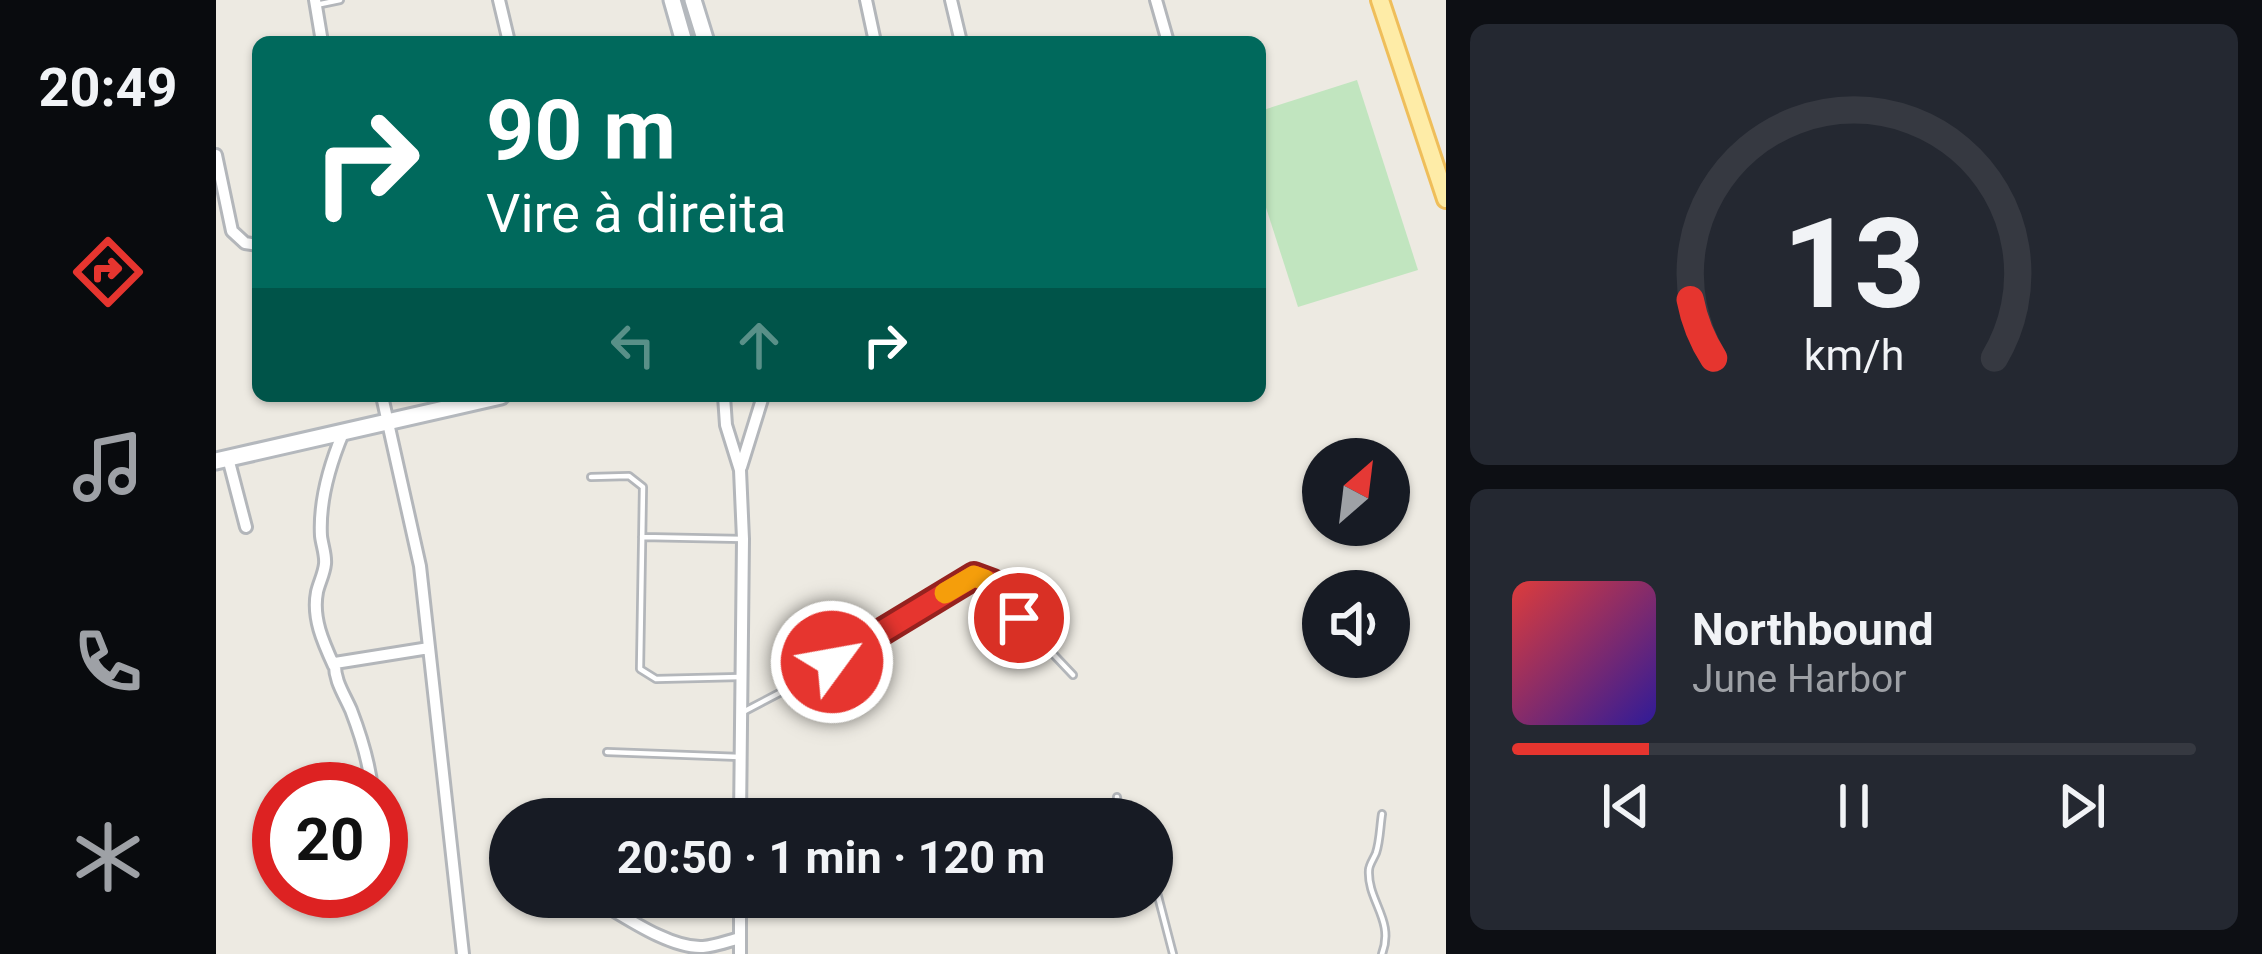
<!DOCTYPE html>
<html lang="pt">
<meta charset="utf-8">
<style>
body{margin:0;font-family:Roboto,sans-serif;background:#242831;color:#f1f3f6;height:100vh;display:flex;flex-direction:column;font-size:45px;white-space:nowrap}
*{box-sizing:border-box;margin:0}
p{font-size:39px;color:#9ea1a6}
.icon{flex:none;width:66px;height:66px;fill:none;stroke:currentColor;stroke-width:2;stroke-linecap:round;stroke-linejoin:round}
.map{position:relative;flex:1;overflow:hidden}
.drawer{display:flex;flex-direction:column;gap:24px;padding:24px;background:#0d0f14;width:816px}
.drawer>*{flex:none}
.guide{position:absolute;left:36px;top:36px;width:1014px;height:366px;border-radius:18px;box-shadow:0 3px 9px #0004;background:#00695c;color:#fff;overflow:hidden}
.needle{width:78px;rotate:28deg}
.tools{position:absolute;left:1086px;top:438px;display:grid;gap:24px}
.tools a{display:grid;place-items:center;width:108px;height:108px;border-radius:50%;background:#171b24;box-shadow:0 3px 9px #0004;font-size:60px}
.speed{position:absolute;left:36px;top:762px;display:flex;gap:24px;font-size:60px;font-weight:700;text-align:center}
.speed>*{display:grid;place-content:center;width:156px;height:156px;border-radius:50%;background:#171b24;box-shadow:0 3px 9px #0004;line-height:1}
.speed .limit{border:18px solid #d22;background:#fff;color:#111}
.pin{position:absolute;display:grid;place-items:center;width:102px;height:102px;color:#fff;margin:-51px;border:6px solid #fff;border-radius:50%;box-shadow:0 3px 12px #0007}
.me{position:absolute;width:132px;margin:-66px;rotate:58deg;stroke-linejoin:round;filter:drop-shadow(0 0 9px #0008)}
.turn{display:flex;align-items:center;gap:42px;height:252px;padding:0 36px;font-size:54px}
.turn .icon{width:156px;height:156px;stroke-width:2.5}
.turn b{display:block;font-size:84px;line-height:102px}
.lanes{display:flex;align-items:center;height:114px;padding:0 36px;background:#0003;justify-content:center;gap:60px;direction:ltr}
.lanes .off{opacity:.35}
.drawer .card{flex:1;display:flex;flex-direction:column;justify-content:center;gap:18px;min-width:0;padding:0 42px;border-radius:18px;background:#242831}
.drawer .dial{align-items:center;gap:0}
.dial svg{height:312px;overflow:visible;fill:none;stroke:#363941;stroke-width:7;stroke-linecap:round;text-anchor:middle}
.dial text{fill:#f1f3f6;stroke:none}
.song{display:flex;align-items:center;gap:36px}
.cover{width:144px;height:144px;border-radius:18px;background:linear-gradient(135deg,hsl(0 70% 55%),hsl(250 70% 35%))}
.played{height:12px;border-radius:6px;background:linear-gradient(90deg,#e6352f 20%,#363941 20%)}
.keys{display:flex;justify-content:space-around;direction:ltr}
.trip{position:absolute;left:273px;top:798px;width:684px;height:120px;border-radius:60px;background:#171b24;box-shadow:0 3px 9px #0004;font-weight:700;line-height:120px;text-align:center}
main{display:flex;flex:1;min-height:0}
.menu{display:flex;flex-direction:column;width:216px;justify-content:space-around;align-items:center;background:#090b0e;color:#9ea1a6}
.menu .icon{width:84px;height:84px}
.menu .on{color:#e6352f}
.menu b{font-size:54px;color:#f1f3f6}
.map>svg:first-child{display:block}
.green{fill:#c1e5bf}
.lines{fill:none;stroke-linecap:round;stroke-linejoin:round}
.lane-casing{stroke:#b3b6ba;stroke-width:10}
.street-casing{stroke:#b3b6ba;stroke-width:16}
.secondary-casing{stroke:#b4b8bd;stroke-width:21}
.primary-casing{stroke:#efbe5a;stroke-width:22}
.lane{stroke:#fff;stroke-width:4.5}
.street{stroke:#fff;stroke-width:10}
.secondary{stroke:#fff;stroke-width:15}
.primary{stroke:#feeca7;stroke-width:16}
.route-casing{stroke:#96221f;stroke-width:30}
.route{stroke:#e6352f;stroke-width:21}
.slow{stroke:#f59e0b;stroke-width:21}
</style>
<main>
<nav class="menu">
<b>20:49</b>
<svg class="icon on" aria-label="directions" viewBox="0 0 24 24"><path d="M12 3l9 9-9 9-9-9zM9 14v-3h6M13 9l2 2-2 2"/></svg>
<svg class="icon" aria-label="music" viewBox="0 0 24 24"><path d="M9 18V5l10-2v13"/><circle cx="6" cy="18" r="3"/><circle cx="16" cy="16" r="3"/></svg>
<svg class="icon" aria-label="phone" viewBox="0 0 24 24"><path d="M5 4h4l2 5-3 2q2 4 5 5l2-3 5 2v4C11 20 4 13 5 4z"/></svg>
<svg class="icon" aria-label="climate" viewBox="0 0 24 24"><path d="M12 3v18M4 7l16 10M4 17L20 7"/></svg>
</nav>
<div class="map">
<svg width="1230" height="954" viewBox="0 0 1230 954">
<rect width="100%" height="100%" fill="#edeae2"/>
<!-- green -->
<path class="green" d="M1141 80 1202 270 1082 307 1044 189V111Z"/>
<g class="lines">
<defs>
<path id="lane" d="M100 5 124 0
M375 477 413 476 427 487 424 669 440 679 524 677
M426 537 527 539
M529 711 590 679 758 576 777 583 803 618 857 675
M391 752 524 757
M901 797 903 819
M1166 814C1164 827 1164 841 1160 853 1158 858 1153 865 1153 870 1151 901 1179 920 1166 954
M936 873 957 954"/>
<path id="street" d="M99 0 106 42
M283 0 293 42
M650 0 659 42
M735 0 745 42
M940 0 952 42
M0 155 16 231 29 243 42 245
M166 396 204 566 247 954
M508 396 510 425 524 470 527 539 524 819
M12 458 30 527
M525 467 547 396
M118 666C107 642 96 618 101 592 103 583 108 574 109 564 110 555 106 545 105 536 103 501 114 464 127 433
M156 789C153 762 145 736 135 710 128 694 118 680 119 663L213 648
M165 858 166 864
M375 897C405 914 453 949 487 947 500 946 512 941 524 938
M524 897V954"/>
<path id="secondary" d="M456 0 468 42
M477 0 490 42
M0 461 285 396"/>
<path id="primary" d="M1164 0 1230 199"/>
</defs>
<!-- lane casing -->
<use href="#lane" class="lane-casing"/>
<!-- street casing -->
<use href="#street" class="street-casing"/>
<!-- secondary casing -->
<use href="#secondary" class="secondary-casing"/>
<!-- primary casing -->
<use href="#primary" class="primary-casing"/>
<!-- lane -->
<use href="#lane" class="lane"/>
<!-- street -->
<use href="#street" class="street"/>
<!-- secondary -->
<use href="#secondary" class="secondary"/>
<!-- primary -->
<use href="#primary" class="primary"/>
</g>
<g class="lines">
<defs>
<path id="route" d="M616 662 758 576 777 583 803 618"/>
</defs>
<!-- route casing -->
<use href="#route" class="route-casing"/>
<!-- route -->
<use href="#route" class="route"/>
<!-- slow -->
<path class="slow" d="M729 593 758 576 769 580"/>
</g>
</svg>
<div class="tools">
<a><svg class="needle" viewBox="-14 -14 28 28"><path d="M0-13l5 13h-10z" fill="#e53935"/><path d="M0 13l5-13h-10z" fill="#9ea1a6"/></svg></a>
<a><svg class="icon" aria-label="sound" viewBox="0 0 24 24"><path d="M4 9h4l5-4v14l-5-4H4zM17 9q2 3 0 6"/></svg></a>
</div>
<div class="speed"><div class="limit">20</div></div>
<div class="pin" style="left:803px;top:618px;background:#d93025"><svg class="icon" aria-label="arrive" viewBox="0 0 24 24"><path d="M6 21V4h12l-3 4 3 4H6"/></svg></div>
<svg class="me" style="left:616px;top:662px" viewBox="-20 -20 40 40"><circle r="17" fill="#e6352f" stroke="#fff" stroke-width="3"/><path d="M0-11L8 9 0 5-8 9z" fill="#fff"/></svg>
<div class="trip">20:50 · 1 min · 120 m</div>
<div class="guide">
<div class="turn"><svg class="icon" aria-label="right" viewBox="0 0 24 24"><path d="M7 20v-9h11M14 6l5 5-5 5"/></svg><div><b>90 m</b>Vire à direita</div></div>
<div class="lanes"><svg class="icon off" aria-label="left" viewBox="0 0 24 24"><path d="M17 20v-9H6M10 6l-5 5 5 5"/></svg><svg class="icon off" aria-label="ahead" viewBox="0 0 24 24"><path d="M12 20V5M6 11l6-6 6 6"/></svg><svg class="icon" aria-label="right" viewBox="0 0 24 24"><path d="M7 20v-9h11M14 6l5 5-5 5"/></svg></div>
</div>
</div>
<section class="drawer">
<div class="card dial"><svg viewBox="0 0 100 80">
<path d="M14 69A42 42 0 1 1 86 69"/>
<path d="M14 69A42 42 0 0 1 8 54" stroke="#e6352f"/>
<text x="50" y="56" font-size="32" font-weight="700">13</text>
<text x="50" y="72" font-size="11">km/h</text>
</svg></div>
<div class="card">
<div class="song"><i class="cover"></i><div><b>Northbound</b><p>June Harbor</p></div></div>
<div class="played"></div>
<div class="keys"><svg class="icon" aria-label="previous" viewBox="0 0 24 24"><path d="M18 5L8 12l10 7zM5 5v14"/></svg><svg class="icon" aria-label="pause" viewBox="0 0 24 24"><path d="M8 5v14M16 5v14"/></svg><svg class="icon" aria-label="next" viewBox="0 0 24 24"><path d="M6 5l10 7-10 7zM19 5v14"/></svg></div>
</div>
</section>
</main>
